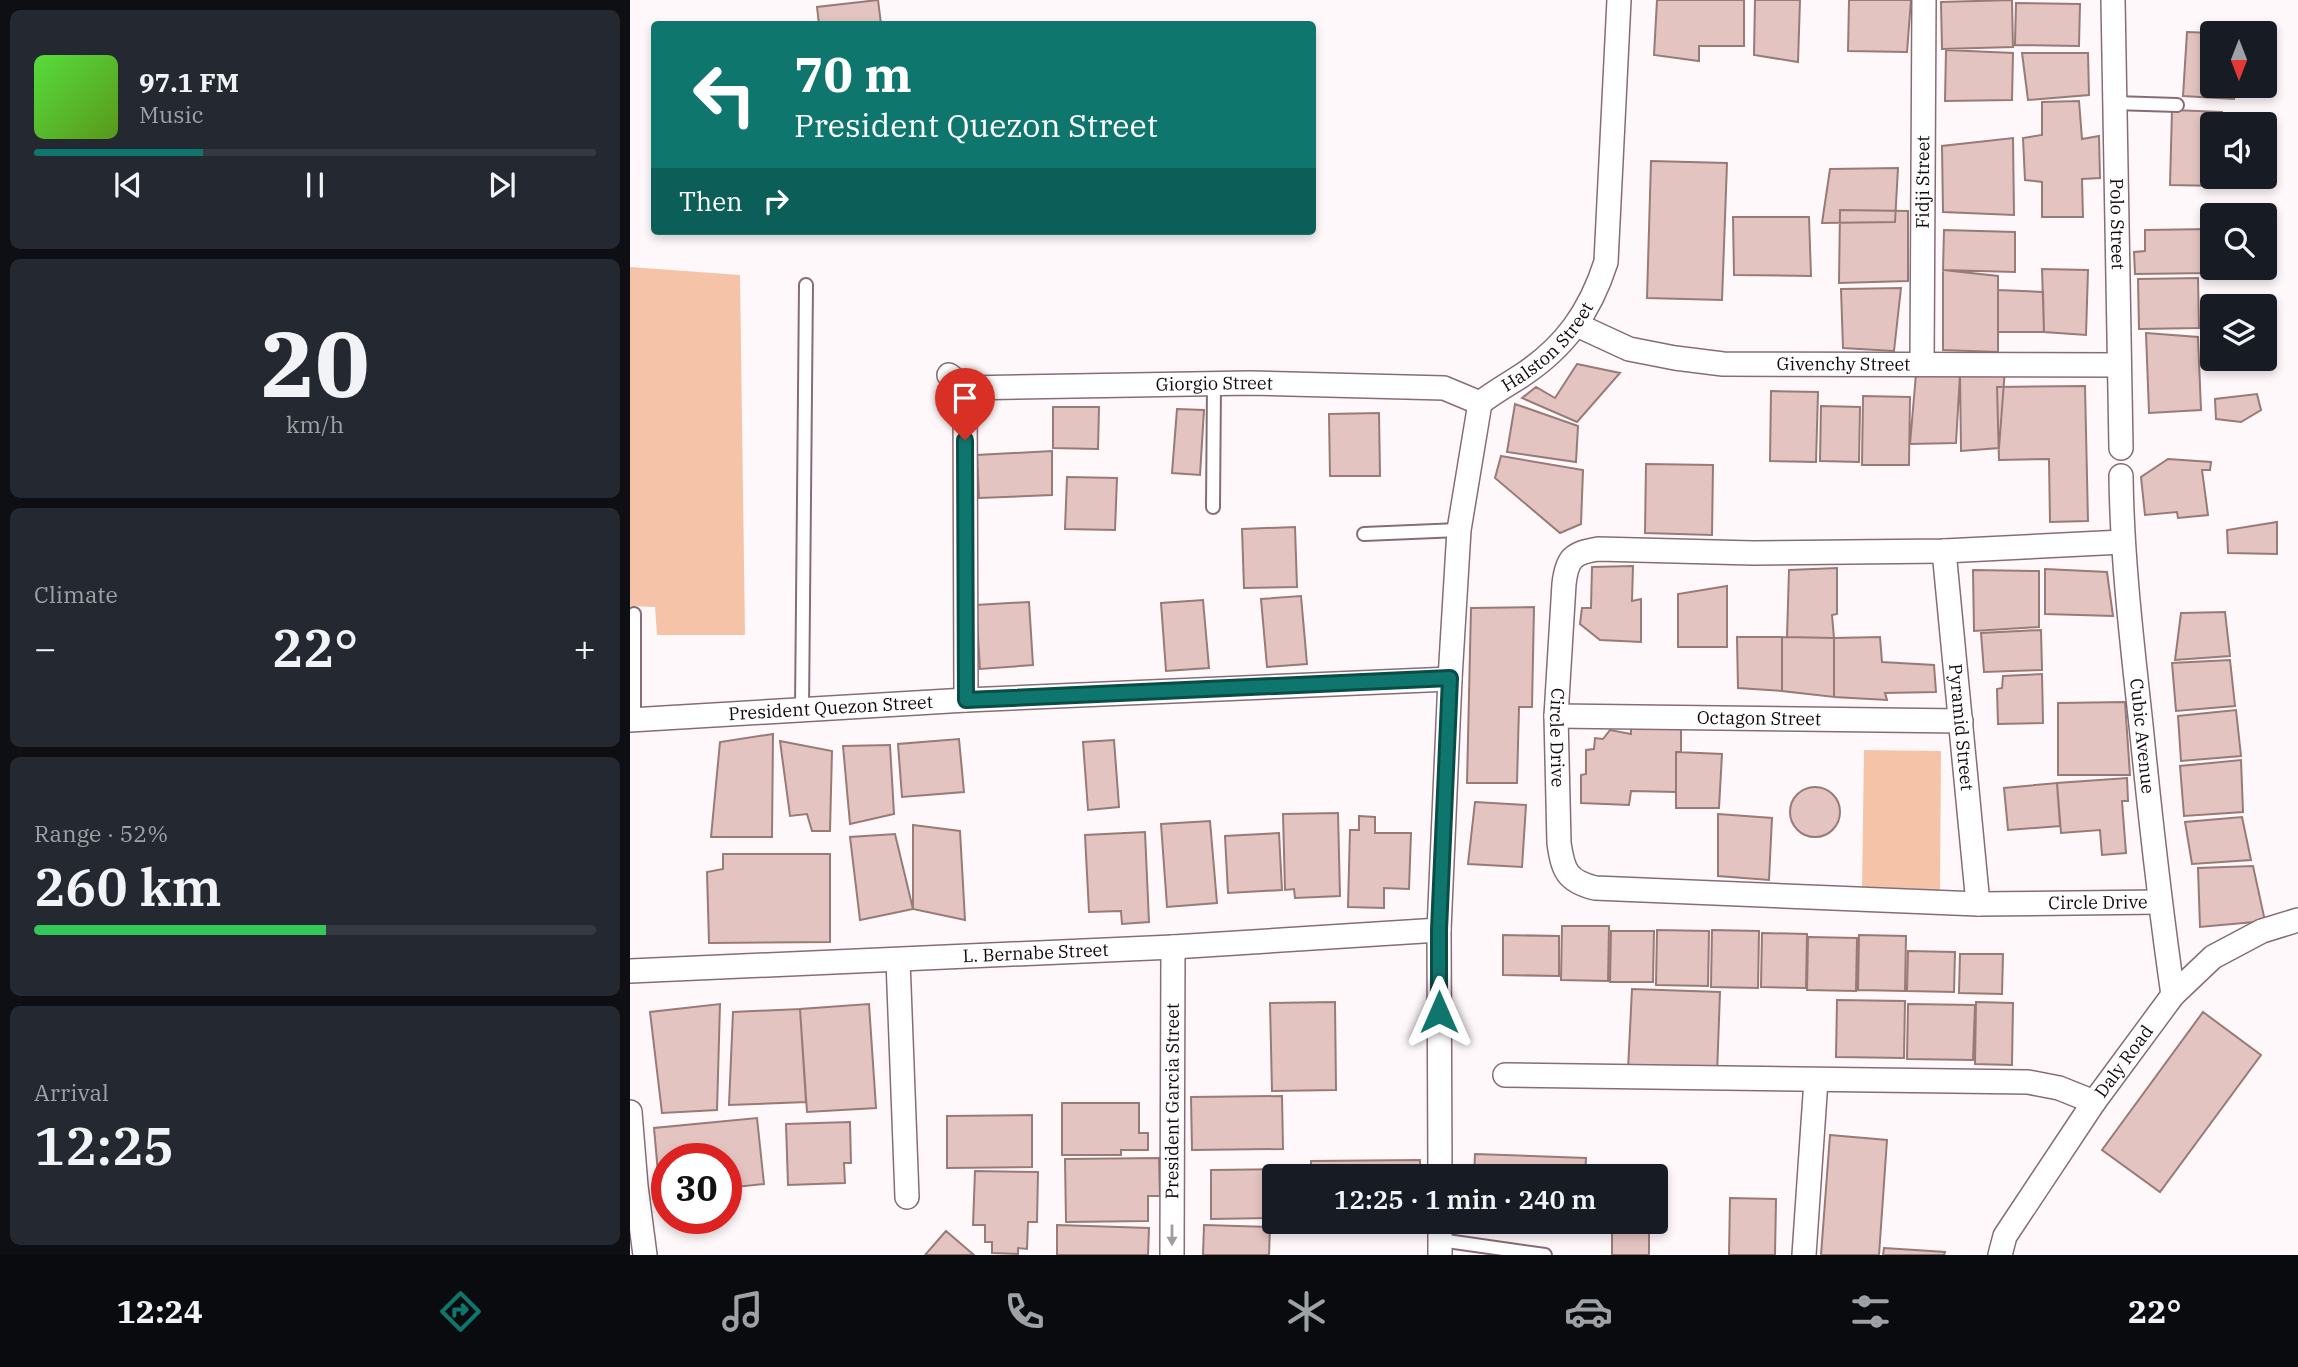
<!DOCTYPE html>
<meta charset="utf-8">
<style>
body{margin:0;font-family:"IBM Plex Serif",serif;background:#242831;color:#f1f3f6;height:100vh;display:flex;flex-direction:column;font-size:26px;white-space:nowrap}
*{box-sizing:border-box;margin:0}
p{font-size:23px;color:#9ea1a6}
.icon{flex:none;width:38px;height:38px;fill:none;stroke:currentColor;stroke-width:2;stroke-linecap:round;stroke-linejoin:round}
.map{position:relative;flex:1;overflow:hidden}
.side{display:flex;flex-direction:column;gap:10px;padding:10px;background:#0d0f14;width:630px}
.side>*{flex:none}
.guide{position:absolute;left:21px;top:21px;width:665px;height:214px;border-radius:7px;box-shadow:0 4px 10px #0003;background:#0f766e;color:#fff;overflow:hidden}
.needle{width:46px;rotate:180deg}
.tools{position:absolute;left:1570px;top:21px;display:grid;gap:14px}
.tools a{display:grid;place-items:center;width:77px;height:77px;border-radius:7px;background:#171b24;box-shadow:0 4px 10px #0003;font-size:35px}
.speed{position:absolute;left:21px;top:1143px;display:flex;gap:14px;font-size:35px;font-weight:700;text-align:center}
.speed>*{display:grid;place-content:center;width:91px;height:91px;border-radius:50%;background:#171b24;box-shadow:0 4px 10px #0003;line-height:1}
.speed .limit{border:10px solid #d22;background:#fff;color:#111}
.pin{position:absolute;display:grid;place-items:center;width:60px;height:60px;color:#fff;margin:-72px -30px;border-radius:50% 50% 50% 0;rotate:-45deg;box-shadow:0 0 7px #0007}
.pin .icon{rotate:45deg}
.me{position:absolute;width:77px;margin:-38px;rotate:0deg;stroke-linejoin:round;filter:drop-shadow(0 0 5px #0008)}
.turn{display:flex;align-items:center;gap:24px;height:147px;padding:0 28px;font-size:32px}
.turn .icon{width:91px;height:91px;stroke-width:2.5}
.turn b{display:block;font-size:49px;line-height:60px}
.then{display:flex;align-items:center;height:66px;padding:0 28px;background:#0003;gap:14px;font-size:26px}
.big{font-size:52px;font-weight:600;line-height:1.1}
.side .card{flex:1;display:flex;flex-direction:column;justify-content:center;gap:10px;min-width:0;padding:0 24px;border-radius:10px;background:#242831}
.side .dial{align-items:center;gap:0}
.dial b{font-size:91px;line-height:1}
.song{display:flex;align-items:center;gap:21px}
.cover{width:84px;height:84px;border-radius:10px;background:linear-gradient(135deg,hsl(110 70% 55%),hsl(90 70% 35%))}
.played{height:7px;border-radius:4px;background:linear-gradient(90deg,#0f766e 30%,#363941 30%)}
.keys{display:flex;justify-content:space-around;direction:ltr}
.heat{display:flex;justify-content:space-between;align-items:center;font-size:38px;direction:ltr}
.charge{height:10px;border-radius:5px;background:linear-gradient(90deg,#34c759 52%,#363941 0)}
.trip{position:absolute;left:632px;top:1164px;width:406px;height:70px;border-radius:7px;background:#171b24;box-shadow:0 4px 10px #0003;font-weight:600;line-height:70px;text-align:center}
.dock{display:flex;height:112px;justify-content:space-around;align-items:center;background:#090b0e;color:#9ea1a6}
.dock .icon{width:49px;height:49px}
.dock .selected{color:#0f766e}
.dock b{font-size:32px;color:#f1f3f6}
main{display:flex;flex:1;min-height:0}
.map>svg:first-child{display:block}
.green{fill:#f5c4a8}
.building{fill:#e4c4c1;stroke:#987a77;stroke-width:2}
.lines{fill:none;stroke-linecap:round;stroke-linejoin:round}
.lane-casing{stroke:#886c75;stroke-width:16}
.street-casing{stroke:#886c75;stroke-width:26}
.lane{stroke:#fff;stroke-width:12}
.street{stroke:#fff;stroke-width:23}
.oneway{fill:#a19d9e}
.route-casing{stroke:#0a4d48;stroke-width:18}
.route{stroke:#0f766e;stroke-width:12}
.labels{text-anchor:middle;stroke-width:6;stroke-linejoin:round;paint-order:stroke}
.street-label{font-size:18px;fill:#130a0d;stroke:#fff}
</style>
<main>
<section class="side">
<div class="card">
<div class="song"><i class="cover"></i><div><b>97.1 FM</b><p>Music</p></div></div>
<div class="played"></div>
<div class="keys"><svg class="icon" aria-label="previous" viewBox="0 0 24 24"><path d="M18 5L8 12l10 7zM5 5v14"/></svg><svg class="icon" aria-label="pause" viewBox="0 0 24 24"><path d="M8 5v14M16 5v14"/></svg><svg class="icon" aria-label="next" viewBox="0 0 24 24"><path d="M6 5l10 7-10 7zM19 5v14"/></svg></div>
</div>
<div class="card dial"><b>20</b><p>km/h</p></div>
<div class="card"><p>Climate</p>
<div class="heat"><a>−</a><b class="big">22°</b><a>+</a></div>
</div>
<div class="card"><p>Range · 52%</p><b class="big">260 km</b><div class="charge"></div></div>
<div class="card"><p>Arrival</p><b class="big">12:25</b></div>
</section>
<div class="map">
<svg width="1668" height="1255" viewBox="0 0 1668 1255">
<rect width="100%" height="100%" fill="#fff8fa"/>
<!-- green -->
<path class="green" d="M0 267 110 275 115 635H27L25 607 0 606Z
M1234 750 1311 751 1310 891 1232 890Z"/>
<!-- building -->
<path class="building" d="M248 0 251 24H189L187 7Z
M1027 0H1114V46H1069V61L1024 55Z
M1125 0H1170L1168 62 1124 55Z
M1219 0H1281L1277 52 1218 51Z
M1382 0 1383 47 1312 49 1311 2Z
M1386 3 1450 4 1449 46 1385 45Z
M1557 32 1581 33 1580 52H1582V86H1605L1604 99 1553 96Z
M1316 50 1383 53 1382 100 1315 101Z
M1392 53H1458L1459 95 1398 100Z
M1449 101 1452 139 1469 136 1470 178 1452 179 1453 217H1412V182L1395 180 1393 138 1412 135V102Z
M1542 110 1592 112V124H1582V177H1590V186L1540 185Z
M1383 138 1384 215 1313 212 1312 146Z
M1021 161 1097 163 1092 300 1017 298Z
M1268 168 1265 222 1192 223 1200 169Z
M1210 210 1278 211V281L1209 283Z
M1103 217H1179L1181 276 1104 275Z
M1581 229V273L1505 274 1504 252 1515 251V230Z
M1314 230 1385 232V272L1313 270Z
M1412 269 1458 270 1456 335 1414 332Z
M1313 270 1368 276V352L1313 350Z
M1568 278 1569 328 1509 329 1508 279Z
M1271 288 1264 351 1213 348 1211 289Z
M1368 290 1413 292 1414 332H1368Z
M1516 333 1568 337 1571 410 1519 413Z
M947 364 990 373 947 422 892 398 906 387 925 398Z
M1375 369 1369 448 1331 451 1330 374Z
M1286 374H1330L1326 443 1280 444Z
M1455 386 1458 521 1420 522 1419 459 1369 460 1367 387Z
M1141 391 1188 392 1186 462 1140 461Z
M1627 394 1631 410 1611 422 1586 419 1585 399Z
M1233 396 1280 397 1279 465H1232Z
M885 404 948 426 946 462 877 452Z
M1191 406 1230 407 1229 462 1190 461Z
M423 407H469L468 449 423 448Z
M547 409 574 410 570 475 542 473Z
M749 413 750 476H700L699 414Z
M422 451V495L349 498 347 455Z
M871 456 953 470 951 524 930 533 865 478Z
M1538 459 1581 462 1580 470H1572L1578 515 1548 518 1547 512 1515 515 1511 477Z
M1016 464 1083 465 1082 535 1015 533Z
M437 477 487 478 485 530 435 529Z
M1647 522V554L1598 553 1597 530Z
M665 527 667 587 614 588 612 529Z
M1003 566 1002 601 1011 599V642L970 640 950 624 952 608H961L962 567Z
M1207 568V614L1202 615 1204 638 1157 637 1159 570Z
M1415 569 1477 572 1483 616 1415 614Z
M1343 570 1409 571V627L1344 631Z
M1097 586V647H1048V594Z
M671 596 677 664 637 667 631 599Z
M573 600 579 668 536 671 531 603Z
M399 602 403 665 350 669 346 605Z
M904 607 902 707H889L887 783H837L841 608Z
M1595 612 1600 656 1545 660 1551 613Z
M1411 630 1412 670 1354 672 1351 633Z
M1107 637H1152V691L1108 688Z
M1152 637 1204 638V697L1152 691Z
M1250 637 1252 662 1304 665 1306 692 1255 693 1257 700 1204 697V638Z
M1600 660 1605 706 1546 711 1542 663Z
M1412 674 1413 723 1368 724 1367 689 1372 688 1373 676Z
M1495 702 1500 775H1428V703Z
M1606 710 1611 756 1551 761 1548 716Z
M1001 728H1051V752H1046V792L1001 791 999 805 951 803V775L956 774V750L964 749 965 738 973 739 980 730 1001 734Z
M143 734 142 837H81L90 742Z
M329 739 334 792 272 797 268 744Z
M484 740 489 807 458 810 453 742Z
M150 741 202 751 200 831H182L177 814 160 816Z
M260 745 264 814 220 824 213 746Z
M1046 752 1092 754 1089 808H1046Z
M1611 760 1613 812 1554 816 1550 766Z
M1497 778 1498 801H1492L1496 853 1472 855 1470 830 1431 833 1427 783Z
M1427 783 1430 826 1378 830 1374 788Z
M1160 812a25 25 0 1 1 50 0a25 25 0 1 1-50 0Z
M845 802 896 805 892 867 838 864Z
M708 813 710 896 665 898 664 889 655 890 653 814Z
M1088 814 1142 818 1139 880 1088 876Z
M729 816 745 817V833H781L779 889 754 888V908L718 907 720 830H729Z
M1612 817 1621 860 1562 864 1555 822Z
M580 821 587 903 537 907 531 824Z
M283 825 330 831 335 920 283 909Z
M515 832 519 922 492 924 491 911 459 912 455 835Z
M649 833 652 890 598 893 595 836Z
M265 834 283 909 230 920 220 837Z
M93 854H200V942L79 943 77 872 93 869Z
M1623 866 1635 921 1570 927 1568 868Z
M932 926H979L978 981 931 980Z
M1027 930 1079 931 1078 986 1026 985Z
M1082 930 1129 931 1128 988 1081 987Z
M981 931H1024L1023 982H980Z
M1132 933 1177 934 1176 988 1131 987Z
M873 935 929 936V976L873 975Z
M1229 935 1276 936 1275 991 1228 990Z
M1178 937 1227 938 1226 991 1177 990Z
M1278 951 1325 952 1324 992 1277 991Z
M1330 954H1373L1372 994 1329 993Z
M1002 989 1090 992 1087 1074 998 1070Z
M1207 1000 1275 1001 1274 1058 1206 1057Z
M705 1002 706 1090 642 1091 640 1003Z
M1346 1002 1383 1003 1382 1065 1345 1064Z
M90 1004 87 1110 32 1113 20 1012Z
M239 1004 246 1108 177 1112 170 1009Z
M1278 1004 1345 1005 1343 1060 1277 1059Z
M170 1009 176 1102 99 1105 103 1012Z
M1573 1012 1631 1055 1530 1192 1472 1150Z
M652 1096 653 1149 562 1150 561 1097Z
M432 1103H509V1133H518V1150H491V1155H432Z
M402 1115V1167L317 1168V1116Z
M127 1118 134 1184 96 1188V1158H37V1195H30L24 1128Z
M220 1122 221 1163H214L215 1183 158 1185 156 1124Z
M1200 1135 1257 1140 1249 1255H1191Z
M845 1154 956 1158 955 1176H844Z
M529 1158 530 1196H518V1221L436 1222 435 1159Z
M790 1160V1176H681V1161Z
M663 1169V1176H644V1218L581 1219V1170Z
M345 1171 408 1172 407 1222H398L397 1249 388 1248V1254L362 1253V1242H355V1225H343Z
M1100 1198 1146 1199 1145 1255H1099Z
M982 1222H1019V1255H982Z
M427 1225 519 1228 518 1255H427Z
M574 1225 640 1227 639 1255H573Z
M316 1231 344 1255H295Z
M1254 1248 1315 1252 1314 1255H1253Z"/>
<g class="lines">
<defs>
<path id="lane" d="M1484 103 1547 105
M583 507 584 383
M734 534 829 530
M4 614V720
M172 709 176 285
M810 1240 915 1255"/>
<g id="street">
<path id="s1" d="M1483 0 1491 448"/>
<path id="s2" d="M947 325 999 349 1045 358 1093 364 1488 365"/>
<path id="s3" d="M1292 364 1294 0"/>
<path id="s4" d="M319 375 335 388 620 383 814 388 850 403"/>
<path d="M335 388 336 700"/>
<path id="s5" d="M1491 476C1492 559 1502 642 1511 725 1520 815 1530 905 1543 995"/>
<path id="s6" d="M1492 542 1314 551 1123 553 968 549C943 553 937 558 934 584L926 716 929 843C933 871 937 881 965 888L1348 904 1530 902"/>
<path id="s7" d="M1314 551 1348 904"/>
<path id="s8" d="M926 716 1331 721"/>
<path id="s9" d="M0 720 336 700 820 679"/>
<path d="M268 960 277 1197"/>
<path id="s10" d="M0 971 543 947 809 930"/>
<path d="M875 1075 1398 1082 1429 1088 1464 1102"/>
<path d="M0 1112 6 1186 15 1255"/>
<path id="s11" d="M810 1176 809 930 820 679 829 530 850 403C863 393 877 385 891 376 935 347 960 312 976 262L989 0"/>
<path d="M810 1222V1255"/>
<path id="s12" d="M542 1255 543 947"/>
<path d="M1174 1255 1186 1080"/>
<path id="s13" d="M1370 1255 1375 1236 1464 1102 1543 995 1583 957 1632 931 1668 920"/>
</g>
</defs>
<!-- lane casing -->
<use href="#lane" class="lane-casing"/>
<!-- street casing -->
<use href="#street" class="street-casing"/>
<!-- lane -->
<use href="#lane" class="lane"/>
<!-- street -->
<use href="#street" class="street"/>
</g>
<!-- one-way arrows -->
<defs><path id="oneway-solid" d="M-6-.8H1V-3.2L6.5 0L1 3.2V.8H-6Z" transform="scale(1.75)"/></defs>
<use class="oneway" href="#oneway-solid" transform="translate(542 1235) rotate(90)"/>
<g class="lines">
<defs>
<path id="route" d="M335 440 336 700 820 678 809 930V1012"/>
</defs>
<!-- route casing -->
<use href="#route" class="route-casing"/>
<!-- route -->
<use href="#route" class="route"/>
</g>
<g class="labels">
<!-- street labels -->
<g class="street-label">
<text dy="6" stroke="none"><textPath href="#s3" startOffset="182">Fidji Street</textPath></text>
<text dy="6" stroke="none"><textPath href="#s1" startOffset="224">Polo Street</textPath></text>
<text dy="6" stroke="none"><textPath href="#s11" startOffset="864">Halston Street</textPath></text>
<text dy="6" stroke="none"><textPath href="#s2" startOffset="273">Givenchy Street</textPath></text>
<text dy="6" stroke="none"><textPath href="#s4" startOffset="270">Giorgio Street</textPath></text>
<text dy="6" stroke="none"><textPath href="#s9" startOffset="201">President Quezon Street</textPath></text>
<text dy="6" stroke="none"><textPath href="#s8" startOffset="203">Octagon Street</textPath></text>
<text dy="6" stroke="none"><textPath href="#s7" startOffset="177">Pyramid Street</textPath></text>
<text dy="6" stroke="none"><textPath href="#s5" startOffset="261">Cubic Avenue</textPath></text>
<text dy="6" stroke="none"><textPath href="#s6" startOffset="733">Circle Drive</textPath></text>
<text dy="6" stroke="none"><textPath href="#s6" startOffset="1405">Circle Drive</textPath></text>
<text dy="6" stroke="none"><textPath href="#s10" startOffset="406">L. Bernabe Street</textPath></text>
<text dy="6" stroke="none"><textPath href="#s13" startOffset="231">Daly Road</textPath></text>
<text dy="6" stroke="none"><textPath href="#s12" startOffset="154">President Garcia Street</textPath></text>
</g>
</g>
</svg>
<div class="tools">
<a><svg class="needle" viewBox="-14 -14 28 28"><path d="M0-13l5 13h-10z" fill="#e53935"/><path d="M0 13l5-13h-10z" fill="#9ea1a6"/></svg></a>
<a><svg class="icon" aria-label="sound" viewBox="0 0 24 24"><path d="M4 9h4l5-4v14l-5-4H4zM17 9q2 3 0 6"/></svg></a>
<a><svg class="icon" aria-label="search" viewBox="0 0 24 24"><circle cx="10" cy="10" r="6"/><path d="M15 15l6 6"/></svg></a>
<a><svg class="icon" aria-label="layers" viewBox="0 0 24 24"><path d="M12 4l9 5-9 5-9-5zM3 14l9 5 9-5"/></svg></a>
</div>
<div class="speed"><div class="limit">30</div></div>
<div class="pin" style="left:335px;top:440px;background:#d93025"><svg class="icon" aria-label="arrive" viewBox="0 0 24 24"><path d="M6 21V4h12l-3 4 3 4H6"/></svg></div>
<svg class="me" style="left:809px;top:1012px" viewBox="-20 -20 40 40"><path d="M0-17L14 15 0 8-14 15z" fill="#0f766e" stroke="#fff" stroke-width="4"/></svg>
<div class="trip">12:25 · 1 min · 240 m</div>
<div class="guide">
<div class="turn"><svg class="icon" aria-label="left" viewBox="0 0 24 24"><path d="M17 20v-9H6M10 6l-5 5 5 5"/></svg><div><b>70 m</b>President Quezon Street</div></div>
<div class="then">Then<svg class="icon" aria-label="right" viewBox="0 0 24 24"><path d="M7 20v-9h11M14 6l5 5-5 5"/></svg></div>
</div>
</div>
</main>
<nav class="dock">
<b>12:24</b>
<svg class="icon selected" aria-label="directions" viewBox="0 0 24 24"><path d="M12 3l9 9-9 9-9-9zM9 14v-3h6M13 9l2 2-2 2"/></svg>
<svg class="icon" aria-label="music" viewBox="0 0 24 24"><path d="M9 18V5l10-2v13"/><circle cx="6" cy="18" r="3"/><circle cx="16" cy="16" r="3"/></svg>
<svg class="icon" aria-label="phone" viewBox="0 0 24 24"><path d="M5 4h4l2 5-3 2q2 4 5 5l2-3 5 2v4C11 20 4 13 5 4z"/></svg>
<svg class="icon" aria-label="climate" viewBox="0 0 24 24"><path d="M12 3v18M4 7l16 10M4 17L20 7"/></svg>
<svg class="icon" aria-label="car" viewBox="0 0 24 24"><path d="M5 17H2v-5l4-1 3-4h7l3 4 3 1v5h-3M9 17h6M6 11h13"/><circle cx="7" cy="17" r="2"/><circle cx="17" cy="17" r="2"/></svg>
<svg class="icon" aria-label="filters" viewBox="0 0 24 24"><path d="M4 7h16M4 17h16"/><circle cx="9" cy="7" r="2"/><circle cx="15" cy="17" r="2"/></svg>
<b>22°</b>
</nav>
